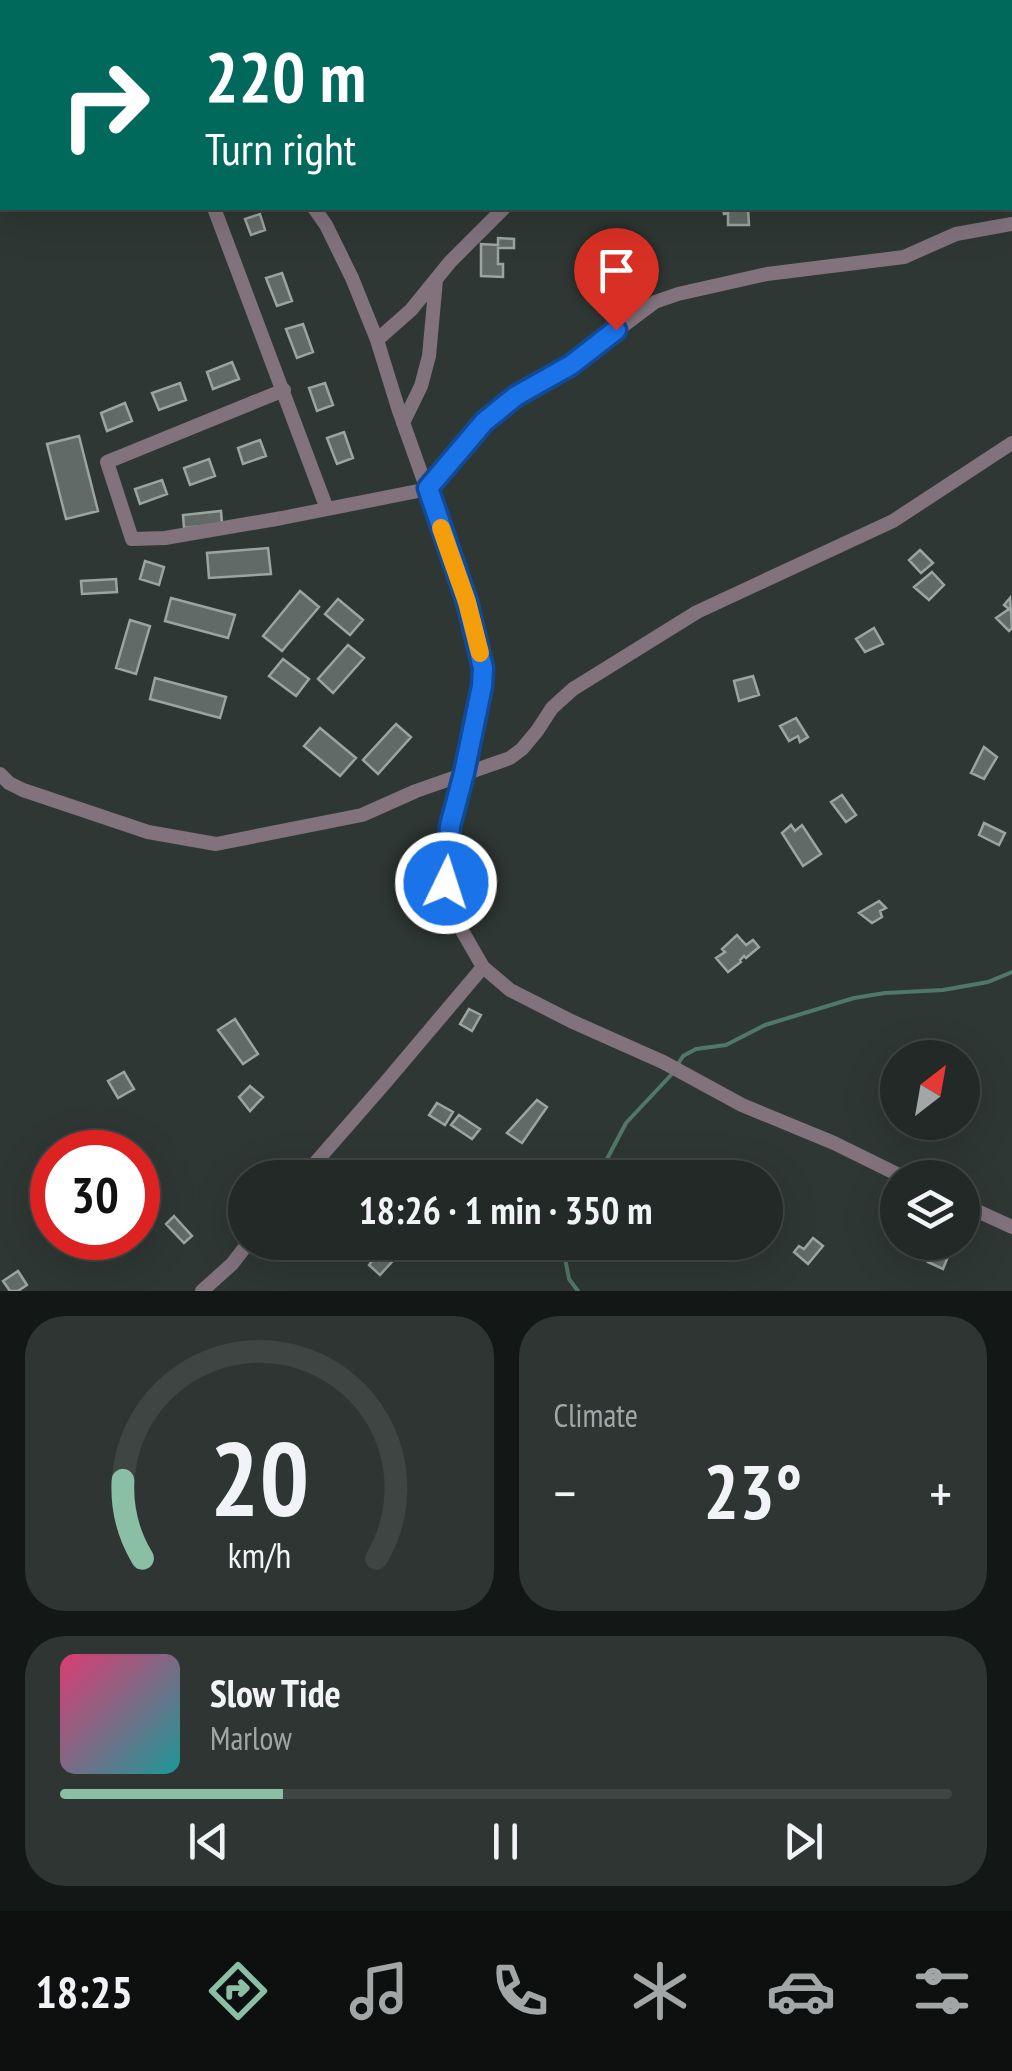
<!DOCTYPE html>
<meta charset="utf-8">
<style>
body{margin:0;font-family:"PT Sans Narrow",sans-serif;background:#2e3532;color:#f1f3f6;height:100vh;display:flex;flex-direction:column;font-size:38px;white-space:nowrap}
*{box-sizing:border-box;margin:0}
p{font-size:32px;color:#a2a6a7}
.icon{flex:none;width:55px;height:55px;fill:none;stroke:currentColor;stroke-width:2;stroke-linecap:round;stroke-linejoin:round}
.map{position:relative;height:1291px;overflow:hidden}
.details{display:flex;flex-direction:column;gap:25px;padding:25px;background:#131715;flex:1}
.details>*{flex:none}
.top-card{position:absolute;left:0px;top:0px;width:1012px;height:210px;box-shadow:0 10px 40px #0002,0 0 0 2px #3f4543;background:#00695c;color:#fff;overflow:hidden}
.needle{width:65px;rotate:31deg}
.buttons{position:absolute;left:880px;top:1040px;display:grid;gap:20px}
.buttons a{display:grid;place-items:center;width:100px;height:100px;border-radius:50%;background:#222926;box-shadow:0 10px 40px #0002,0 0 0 2px #3f4543;font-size:50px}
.speed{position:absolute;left:30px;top:1130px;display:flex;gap:20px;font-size:50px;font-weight:700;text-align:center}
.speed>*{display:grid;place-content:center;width:130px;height:130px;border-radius:50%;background:#222926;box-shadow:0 10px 40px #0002,0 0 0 2px #3f4543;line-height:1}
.speed .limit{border:15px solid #d22;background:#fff;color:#111}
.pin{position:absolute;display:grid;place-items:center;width:85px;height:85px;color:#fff;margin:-102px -42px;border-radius:50% 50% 50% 0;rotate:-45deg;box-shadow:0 0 10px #0007}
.pin .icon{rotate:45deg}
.me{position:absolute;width:110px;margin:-55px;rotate:4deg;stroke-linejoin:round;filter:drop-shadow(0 0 8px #0008)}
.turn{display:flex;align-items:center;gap:35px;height:210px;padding:0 40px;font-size:45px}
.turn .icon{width:130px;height:130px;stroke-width:2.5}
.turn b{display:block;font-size:70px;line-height:85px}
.big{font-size:75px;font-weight:800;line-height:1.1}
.details .widget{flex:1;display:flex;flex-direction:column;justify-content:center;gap:15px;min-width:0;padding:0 35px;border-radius:40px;background:#2e3532}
.details .dial{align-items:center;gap:0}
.dial svg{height:260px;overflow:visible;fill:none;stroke:#3f4543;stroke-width:7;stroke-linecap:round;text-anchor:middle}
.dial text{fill:#f1f3f6;stroke:none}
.song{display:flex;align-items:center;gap:30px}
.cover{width:120px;height:120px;border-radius:15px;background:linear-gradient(135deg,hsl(340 70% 55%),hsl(180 70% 35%))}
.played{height:10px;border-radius:5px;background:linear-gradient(90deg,#8abfa5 25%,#3f4543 25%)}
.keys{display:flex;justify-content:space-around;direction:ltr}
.heat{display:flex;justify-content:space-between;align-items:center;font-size:55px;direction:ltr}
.details .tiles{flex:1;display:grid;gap:25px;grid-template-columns:1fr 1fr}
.widget:last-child{grid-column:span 2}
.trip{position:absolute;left:228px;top:1160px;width:555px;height:100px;border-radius:50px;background:#222926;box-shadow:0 10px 40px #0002,0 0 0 2px #3f4543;font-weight:800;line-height:100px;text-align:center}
.menu{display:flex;height:160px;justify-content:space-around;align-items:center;background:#0e100f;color:#a2a6a7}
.menu .icon{width:70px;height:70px}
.menu .active{color:#8abfa5}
.menu b{font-size:45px;color:#f1f3f6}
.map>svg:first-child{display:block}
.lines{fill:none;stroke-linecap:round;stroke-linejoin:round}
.stream{stroke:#507767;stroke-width:4}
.building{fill:#616a66;stroke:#9aa4a0;stroke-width:2.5}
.street{stroke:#81727c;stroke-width:14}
.route-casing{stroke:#114b97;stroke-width:25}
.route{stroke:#1a73e8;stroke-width:18}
.slow{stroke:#f59e0b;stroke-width:18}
</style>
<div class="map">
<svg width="1012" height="1291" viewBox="0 0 1012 1291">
<rect width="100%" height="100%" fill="#2e3733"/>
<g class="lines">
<!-- stream -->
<path class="stream" d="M597 1178 626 1123 672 1074 683 1056 696 1049 726 1045 765 1025 854 998 885 993 943 990 988 982 1012 972
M562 1242 569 1279 578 1291"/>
</g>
<!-- building -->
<path class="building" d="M723 208H748L749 225H728V213L724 214Z
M260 214 265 230 251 235 245 219Z
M498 238 514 239V248H498V264H503V277L481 276V244L498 245Z
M282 273 292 301 277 306 266 278Z
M303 324 313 352 297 358 286 329Z
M232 362 239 379 213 389 207 372Z
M180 383 186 400 159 410 152 393Z
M325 383 333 405 317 411 309 388Z
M125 403 132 421 107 431 101 413Z
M344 432 353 458 337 464 327 438Z
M79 436 98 511 66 519 47 444Z
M260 440 266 456 243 464 238 448Z
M209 459 215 476 190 485 184 468Z
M162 480 167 494 140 504 135 489Z
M221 511 222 524 184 528 183 515Z
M268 548 271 574 209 578 207 553Z
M920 550 933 563 921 573 909 560Z
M145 561 164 567 159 585 140 579Z
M932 572 944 585 929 600 914 587Z
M116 579 117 592 82 594 81 581Z
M300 591 319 607 282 651 263 636Z
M171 598 235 615 228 638 165 621Z
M1010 598 1012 628 1009 631 996 618 1009 609 1004 605Z
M338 599 363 620 350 635 325 614Z
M130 620 150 626 136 674 116 668Z
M874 628 883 644 865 652 856 639Z
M348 645 364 658 333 693 318 679Z
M283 659 309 679 296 696 269 676Z
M753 676 759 695 739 701 734 681Z
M155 678 226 697 220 718 150 699Z
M796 718 808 737 800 742 798 736 789 741 780 726Z
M396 724 411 737 378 774 363 760Z
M320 728 356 758 340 776 304 746Z
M984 747 997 757 984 779 971 773Z
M842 795 856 815 846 822 831 802Z
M984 823 1005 833 999 845 979 835Z
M791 825 795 831 802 825 821 854 803 866 782 833Z
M879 901 886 908 880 911 882 917 872 923 859 913Z
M737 935 746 945 753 940 759 947 746 958 744 956 740 960 741 962 728 972 716 958 725 952 722 949Z
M469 1009 481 1015 472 1031 460 1024Z
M235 1019 258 1054 243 1064 218 1030Z
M124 1072 134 1089 118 1098 108 1081Z
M250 1086 263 1097 250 1111 239 1097Z
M537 1100 547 1107 522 1143 507 1133Z
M437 1103 453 1112 445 1125 429 1115Z
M459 1115 480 1129 472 1139 451 1125Z
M174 1216 192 1236 184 1243 166 1224Z
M813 1238 823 1246 808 1264 794 1252 799 1246 804 1249Z
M394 1244 400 1248 397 1252 399 1254 380 1275 369 1265 375 1257 379 1261Z
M934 1247 949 1254 943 1269 928 1262Z
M18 1271 27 1285 18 1291H10L3 1281Z"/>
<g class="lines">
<!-- street -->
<path class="street" d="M531 0V2
M669 0 672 2
M251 2 254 0
M388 2 389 0
M0 82H2
M1010 157 1012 158
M214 208 327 509
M314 208 326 225 352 278 377 340 399 411 467 602 480 649 483 668 482 686 464 773 450 826 446 883 457 922 483 967 510 990 571 1021 663 1062 742 1105 834 1143 905 1178
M377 340 411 310 450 262 504 208
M284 390 107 462 132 539 165 538 282 518 428 489 484 422 516 395 571 365 655 302 678 294 767 274 904 257 956 234 1012 224
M403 423 421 386 429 356 436 280
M0 774 9 783 23 790 148 832 216 844 362 815 416 791 510 758 522 749 537 731 552 708 573 689 697 612 893 521 1012 443
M302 1178 385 1083 483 967
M962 1204 1012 1227
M202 1291 232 1264 249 1242"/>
</g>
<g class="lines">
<defs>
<path id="route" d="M446 883 450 826 464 773 482 686 483 668 467 602 428 488 484 422 516 396 571 365 616 330"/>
</defs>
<!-- route casing -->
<use href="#route" class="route-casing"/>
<!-- route -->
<use href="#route" class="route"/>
<!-- slow -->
<path class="slow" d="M441 528 467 602 480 653"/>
</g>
</svg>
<div class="buttons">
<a><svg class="needle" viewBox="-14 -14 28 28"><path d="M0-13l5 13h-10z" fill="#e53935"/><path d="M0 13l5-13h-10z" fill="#a2a6a7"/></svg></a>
<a><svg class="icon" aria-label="layers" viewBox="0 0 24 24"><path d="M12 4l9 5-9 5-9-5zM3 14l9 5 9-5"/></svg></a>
</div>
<div class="speed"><div class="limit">30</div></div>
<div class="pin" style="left:616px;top:330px;background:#d93025"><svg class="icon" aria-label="arrive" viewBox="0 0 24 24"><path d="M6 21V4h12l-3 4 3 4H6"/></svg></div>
<svg class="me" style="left:446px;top:883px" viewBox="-20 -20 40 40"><circle r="17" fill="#1a73e8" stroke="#fff" stroke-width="3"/><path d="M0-11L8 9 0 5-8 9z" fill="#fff"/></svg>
<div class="trip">18:26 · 1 min · 350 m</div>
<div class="top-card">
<div class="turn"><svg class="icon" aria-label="right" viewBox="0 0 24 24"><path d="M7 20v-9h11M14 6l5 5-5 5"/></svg><div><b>220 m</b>Turn right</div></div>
</div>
</div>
<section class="details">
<div class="tiles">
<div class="widget dial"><svg viewBox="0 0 100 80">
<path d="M14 69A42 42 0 1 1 86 69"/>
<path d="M14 69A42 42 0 0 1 8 45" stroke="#8abfa5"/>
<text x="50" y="56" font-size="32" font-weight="700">20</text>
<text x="50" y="72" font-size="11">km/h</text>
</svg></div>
<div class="widget"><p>Climate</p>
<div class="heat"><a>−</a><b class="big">23°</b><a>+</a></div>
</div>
<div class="widget">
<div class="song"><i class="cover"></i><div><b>Slow Tide</b><p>Marlow</p></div></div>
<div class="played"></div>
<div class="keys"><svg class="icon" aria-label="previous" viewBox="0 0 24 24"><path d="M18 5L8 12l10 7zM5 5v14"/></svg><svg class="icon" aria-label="pause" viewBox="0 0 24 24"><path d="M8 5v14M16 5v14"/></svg><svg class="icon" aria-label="next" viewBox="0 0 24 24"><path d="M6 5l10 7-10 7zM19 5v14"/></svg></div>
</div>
</div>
</section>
<nav class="menu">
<b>18:25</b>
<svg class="icon active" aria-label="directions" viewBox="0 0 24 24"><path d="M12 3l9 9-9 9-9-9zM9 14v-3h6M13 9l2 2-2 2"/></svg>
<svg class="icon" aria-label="music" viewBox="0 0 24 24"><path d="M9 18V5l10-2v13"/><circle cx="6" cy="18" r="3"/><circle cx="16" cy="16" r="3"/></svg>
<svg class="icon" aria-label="phone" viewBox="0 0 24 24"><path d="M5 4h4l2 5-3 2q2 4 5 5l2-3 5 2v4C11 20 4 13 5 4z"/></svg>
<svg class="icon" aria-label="climate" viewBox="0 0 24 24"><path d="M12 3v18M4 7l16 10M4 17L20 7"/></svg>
<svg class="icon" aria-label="car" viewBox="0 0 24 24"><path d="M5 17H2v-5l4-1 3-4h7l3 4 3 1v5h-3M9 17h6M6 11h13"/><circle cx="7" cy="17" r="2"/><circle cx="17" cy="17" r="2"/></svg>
<svg class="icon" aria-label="filters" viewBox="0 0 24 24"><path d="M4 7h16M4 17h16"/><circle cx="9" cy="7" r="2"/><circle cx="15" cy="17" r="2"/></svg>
</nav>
